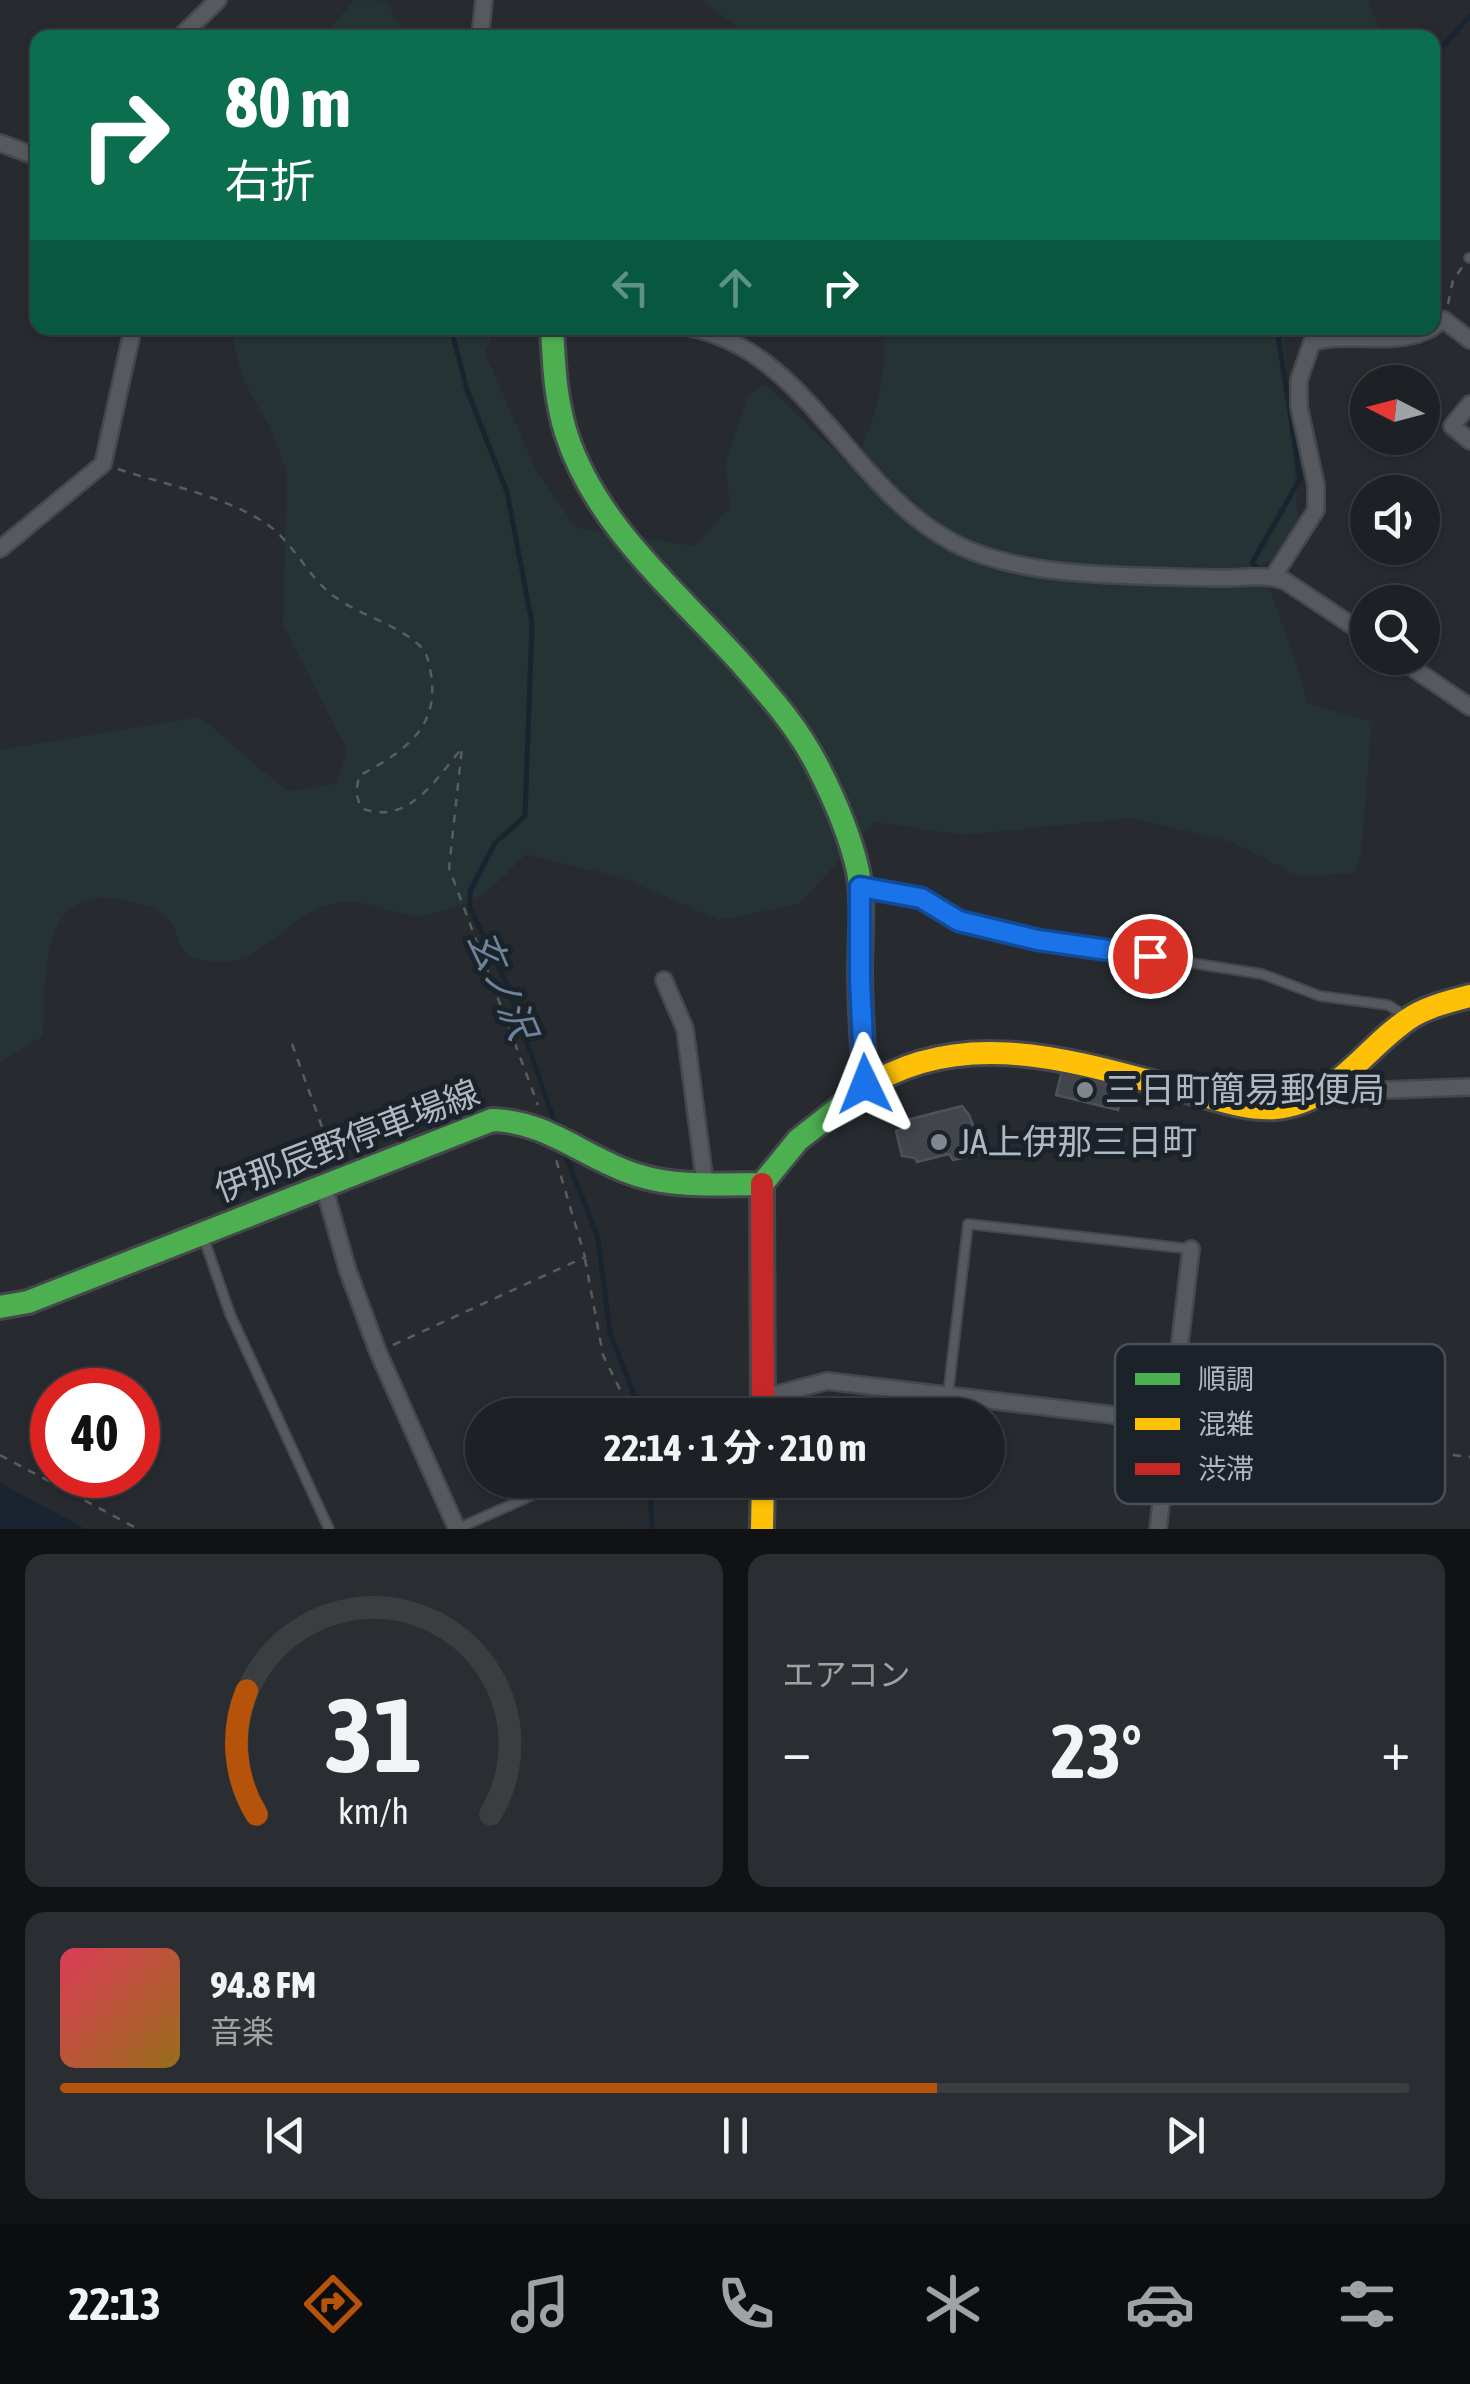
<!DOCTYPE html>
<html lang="ja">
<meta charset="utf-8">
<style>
body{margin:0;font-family:"Asap Condensed","Noto Sans JP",sans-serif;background:#2a2d31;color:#f1f3f6;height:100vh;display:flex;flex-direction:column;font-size:38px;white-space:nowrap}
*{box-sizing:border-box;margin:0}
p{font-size:32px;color:#a0a3a6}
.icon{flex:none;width:55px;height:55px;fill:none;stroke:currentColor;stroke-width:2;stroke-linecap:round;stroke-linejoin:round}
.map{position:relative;height:1529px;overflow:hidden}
.drawer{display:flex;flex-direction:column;gap:25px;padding:25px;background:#101214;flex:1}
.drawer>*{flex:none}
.guide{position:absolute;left:30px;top:30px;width:1410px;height:305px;border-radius:20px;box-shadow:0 2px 8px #0004,0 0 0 2px #3b3e41;background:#0b6e4f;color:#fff;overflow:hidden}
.needle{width:65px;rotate:276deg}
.controls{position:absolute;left:1350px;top:365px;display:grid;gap:20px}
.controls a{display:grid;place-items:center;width:90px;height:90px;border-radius:50%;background:#1d2024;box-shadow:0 2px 8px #0004,0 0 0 2px #3b3e41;font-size:50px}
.speed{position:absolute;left:30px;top:1368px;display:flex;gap:20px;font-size:50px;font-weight:700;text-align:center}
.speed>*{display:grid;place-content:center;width:130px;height:130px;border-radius:50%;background:#1d2024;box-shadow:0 2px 8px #0004,0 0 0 2px #3b3e41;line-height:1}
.speed .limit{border:15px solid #d22;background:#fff;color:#111}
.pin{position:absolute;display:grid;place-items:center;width:85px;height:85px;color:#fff;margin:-42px;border:5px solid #fff;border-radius:50%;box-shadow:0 2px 10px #0007}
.me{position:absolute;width:110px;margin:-55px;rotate:358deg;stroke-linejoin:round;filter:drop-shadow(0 0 8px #0008)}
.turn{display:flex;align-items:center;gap:35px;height:210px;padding:0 30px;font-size:45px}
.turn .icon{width:130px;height:130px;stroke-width:2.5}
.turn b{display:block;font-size:70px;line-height:85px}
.lanes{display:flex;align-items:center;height:95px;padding:0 30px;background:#0003;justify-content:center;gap:50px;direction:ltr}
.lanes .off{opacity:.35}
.big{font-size:75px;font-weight:700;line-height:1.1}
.drawer .tile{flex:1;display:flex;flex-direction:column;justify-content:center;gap:15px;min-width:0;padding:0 35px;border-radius:20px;background:#2a2d31}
.drawer .dial{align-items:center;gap:0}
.dial svg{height:260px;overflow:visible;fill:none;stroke:#3b3e41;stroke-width:7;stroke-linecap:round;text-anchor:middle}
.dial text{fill:#f1f3f6;stroke:none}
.song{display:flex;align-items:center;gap:30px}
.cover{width:120px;height:120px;border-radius:15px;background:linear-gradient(135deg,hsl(350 70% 55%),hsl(40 70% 35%))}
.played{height:10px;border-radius:5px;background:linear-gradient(90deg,#b45309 65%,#3b3e41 65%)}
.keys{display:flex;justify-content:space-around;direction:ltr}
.heat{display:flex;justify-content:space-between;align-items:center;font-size:55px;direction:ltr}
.drawer .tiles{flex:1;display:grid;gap:25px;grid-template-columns:1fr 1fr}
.tile:last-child{grid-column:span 2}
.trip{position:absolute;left:465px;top:1398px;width:540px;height:100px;border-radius:50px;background:#1d2024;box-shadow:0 2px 8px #0004,0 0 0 2px #3b3e41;font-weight:700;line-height:100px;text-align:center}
.dock{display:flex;height:160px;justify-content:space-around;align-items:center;background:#0c0d0e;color:#a0a3a6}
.dock .icon{width:70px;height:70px}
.dock .selected{color:#b45309}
.dock b{font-size:45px;color:#f1f3f6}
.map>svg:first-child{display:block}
.green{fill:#253334}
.water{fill:#192430}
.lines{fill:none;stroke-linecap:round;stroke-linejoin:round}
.stream{stroke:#192430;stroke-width:5}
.building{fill:#42464c;stroke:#4e5258;stroke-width:2.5}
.lane-casing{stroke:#44484d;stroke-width:12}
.street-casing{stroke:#44484d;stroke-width:20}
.fast-casing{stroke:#44484d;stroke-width:28}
.slow-casing{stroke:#44484d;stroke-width:28}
.jam-casing{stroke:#44484d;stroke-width:28}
.path{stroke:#585d61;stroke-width:2.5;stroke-dasharray:8 8;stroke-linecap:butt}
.lane{stroke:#565a5f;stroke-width:8}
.street{stroke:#565a5f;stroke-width:15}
.fast{stroke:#4caf50;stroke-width:22}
.slow{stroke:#ffc107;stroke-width:22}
.jam{stroke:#c62828;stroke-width:22}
.route-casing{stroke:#114b97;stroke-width:25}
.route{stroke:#1a73e8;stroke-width:18}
.poi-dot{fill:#80878f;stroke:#1b222a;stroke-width:4}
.labels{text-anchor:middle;stroke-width:10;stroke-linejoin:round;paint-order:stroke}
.poi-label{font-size:35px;fill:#b0b8c2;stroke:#1b222a;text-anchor:start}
.street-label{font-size:35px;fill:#b0b8c2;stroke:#1b222a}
.water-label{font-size:38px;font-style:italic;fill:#6e849c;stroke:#1b222a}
.key{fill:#1b222a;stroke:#484f58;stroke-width:2.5}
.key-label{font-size:28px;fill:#b0b8c2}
</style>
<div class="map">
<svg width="1470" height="1529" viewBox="0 0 1470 1529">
<rect width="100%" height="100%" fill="#272b30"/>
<!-- green -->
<path class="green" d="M355 0 385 1 408 37H321Z
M701 0H1368L1382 37H752Z
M235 328H496L485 353 535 468 576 528 695 546 730 507 725 463 748 395 765 384 853 468C873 426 890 374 882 328H1283L1301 552 1261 564 1296 663 1307 703 1372 722 1361 856 1354 873 1300 877 1232 842 1133 818 962 835 875 822 799 904 719 920 623 878 526 854C495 884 489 897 447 909 438 911 427 916 418 916 386 913 362 895 328 905 280 920 259 973 201 960 177 955 181 937 170 921 160 907 138 903 122 900 37 883 46 979 43 1036L0 1063V750L200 717 287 791 336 784 347 750 283 625 287 472 270 427 243 380 232 337Z"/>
<!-- water -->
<path class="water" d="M0 1483 75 1523 85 1529H0Z"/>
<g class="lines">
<!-- stream -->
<path class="stream" d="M1432 58 1470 16
M451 328 467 390 507 492 532 623 525 816 495 843 470 891V908L506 982 556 1126
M1265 573 1252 563 1300 479 1277 328
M562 1146 598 1238 610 1333 642 1415
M650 1480 652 1529"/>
</g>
<!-- building -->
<path class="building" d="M1062 1071 1114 1086 1111 1101 1120 1103 1118 1110 1056 1095Z
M962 1106 969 1115 984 1153 953 1160 949 1154 917 1162 915 1158 902 1156 896 1131 909 1127 907 1120Z"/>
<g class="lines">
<defs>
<path id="lane" d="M1469 258H1470
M865 888 921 898 959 921 1038 939 1262 974 1320 996 1388 1005 1406 1016
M204 1239 230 1314 329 1529
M948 1395 968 1224 1191 1249
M457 1529 566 1480"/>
<path id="street" d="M179 38 218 0
M480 38 484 0
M0 143 38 157
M1432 327 1444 320 1470 340
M691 328C809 352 850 490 956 544 1026 580 1138 575 1217 578 1240 579 1264 573 1285 581L1368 636
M1470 404 1452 426 1470 441
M0 549 103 464 133 328
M1273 577 1316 510V485L1299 407V380L1312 342C1350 331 1398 348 1432 328
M1398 658 1470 707
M664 980 685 1029 705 1183
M1329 1088 1358 1091 1470 1087
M324 1187 348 1271 378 1352 457 1529
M763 1398 827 1381 1419 1451
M1158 1529 1191 1249"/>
<path id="fast" d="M552 328C554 364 555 398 566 433 595 525 678 593 740 662 768 694 797 726 817 765 834 798 850 835 858 871 864 904 860 937 860 970 860 1008 863 1046 865 1084
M0 1307 28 1302 492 1120C549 1121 585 1159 637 1175 677 1188 721 1184 762 1184L798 1140 862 1090"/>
<path id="slow" d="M862 1090C962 1022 1079 1063 1186 1091 1214 1098 1245 1110 1275 1108 1336 1103 1366 1045 1413 1016 1430 1006 1451 1001 1470 996
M762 1529 763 1480"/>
<path id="jam" d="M762 1184 763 1415"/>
</defs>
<!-- lane casing -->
<use href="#lane" class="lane-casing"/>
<!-- street casing -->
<use href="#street" class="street-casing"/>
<!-- fast casing -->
<use href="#fast" class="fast-casing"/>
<!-- slow casing -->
<use href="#slow" class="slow-casing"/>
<!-- jam casing -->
<use href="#jam" class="jam-casing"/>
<!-- path -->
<path class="path" d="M1448 304 1453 280 1463 266
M118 469C166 485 226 496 268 525 294 543 308 578 335 597 361 616 397 624 420 646 428 654 429 663 431 674 440 730 402 752 359 776L356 793 361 808C408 827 436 779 462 748L449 868 538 1105
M292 1044 334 1160
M585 1259 603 1355 628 1406 629 1415
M393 1345 585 1257 555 1156
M1437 1453 1470 1457
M0 1455 138 1529"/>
<!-- lane -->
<use href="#lane" class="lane"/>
<!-- street -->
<use href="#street" class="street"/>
<!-- fast -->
<use href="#fast" class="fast"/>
<!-- slow -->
<use href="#slow" class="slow"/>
<!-- jam -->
<use href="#jam" class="jam"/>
</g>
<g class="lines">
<defs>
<path id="route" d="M865 1084 860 980V887L921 898 959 921 1038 940 1150 956"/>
</defs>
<!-- route casing -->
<use href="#route" class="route-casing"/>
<!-- route -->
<use href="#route" class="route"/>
</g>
<!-- markers -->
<g class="poi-dot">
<circle cx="1085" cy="1090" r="10"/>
<circle cx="939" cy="1142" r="10"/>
</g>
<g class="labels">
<!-- poi labels -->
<g class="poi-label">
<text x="1105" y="1102">三日町簡易郵便局</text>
<text x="959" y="1154">JA上伊那三日町</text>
</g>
<!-- street labels -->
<g class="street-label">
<text transform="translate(347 1141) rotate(-21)" y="12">伊那辰野停車場線</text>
</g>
<!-- water labels -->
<g class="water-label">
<text transform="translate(502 985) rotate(67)" y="13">玄ノ沢</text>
</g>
</g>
<!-- legend -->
<rect x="1115" y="1344" width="330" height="160" rx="15" class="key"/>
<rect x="1135" y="1373" width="45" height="12" fill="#4caf50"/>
<rect x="1135" y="1418" width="45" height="12" fill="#ffc107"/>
<rect x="1135" y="1463" width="45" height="12" fill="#c62828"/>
<g class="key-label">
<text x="1198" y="1389">順調</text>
<text x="1198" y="1434">混雑</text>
<text x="1198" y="1479">渋滞</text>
</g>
</svg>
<div class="controls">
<a><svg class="needle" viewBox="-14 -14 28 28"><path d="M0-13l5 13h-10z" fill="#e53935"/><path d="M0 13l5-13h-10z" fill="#a0a3a6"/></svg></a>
<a><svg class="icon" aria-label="sound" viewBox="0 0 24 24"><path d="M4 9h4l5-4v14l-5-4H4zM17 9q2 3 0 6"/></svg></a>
<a><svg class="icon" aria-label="search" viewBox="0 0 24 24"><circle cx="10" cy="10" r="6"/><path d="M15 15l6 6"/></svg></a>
</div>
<div class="speed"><div class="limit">40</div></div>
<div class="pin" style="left:1150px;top:956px;background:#d93025"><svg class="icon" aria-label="arrive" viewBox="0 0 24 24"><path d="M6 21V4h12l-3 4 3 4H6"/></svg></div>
<svg class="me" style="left:865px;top:1084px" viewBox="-20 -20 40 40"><path d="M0-17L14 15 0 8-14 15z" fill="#1a73e8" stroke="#fff" stroke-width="4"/></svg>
<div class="trip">22:14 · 1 分 · 210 m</div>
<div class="guide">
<div class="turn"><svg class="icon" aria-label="right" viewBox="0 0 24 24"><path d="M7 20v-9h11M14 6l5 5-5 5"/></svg><div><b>80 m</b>右折</div></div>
<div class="lanes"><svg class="icon off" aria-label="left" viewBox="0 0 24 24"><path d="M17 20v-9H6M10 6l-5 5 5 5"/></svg><svg class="icon off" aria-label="ahead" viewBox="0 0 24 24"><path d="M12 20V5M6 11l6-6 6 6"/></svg><svg class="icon" aria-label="right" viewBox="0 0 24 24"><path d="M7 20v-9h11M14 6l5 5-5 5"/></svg></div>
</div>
</div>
<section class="drawer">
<div class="tiles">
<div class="tile dial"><svg viewBox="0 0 100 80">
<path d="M14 69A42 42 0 1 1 86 69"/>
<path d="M14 69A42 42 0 0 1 11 31" stroke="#b45309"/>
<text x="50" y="56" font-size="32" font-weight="700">31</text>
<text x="50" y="72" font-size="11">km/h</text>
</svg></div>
<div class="tile"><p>エアコン</p>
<div class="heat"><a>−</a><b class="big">23°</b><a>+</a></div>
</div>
<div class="tile">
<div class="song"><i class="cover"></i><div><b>94.8 FM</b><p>音楽</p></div></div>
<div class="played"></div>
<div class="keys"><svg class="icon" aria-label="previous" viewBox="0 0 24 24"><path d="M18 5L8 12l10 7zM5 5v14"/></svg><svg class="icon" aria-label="pause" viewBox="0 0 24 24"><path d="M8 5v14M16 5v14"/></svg><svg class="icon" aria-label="next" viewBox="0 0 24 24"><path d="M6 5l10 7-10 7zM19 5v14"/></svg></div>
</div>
</div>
</section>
<nav class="dock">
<b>22:13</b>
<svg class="icon selected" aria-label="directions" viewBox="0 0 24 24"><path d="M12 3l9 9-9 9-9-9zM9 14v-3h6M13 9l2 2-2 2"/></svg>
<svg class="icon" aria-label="music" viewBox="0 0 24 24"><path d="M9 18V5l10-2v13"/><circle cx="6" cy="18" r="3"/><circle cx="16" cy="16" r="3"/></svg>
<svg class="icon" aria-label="phone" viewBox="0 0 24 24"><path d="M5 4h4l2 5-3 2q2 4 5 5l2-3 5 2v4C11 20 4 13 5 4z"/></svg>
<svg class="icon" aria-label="climate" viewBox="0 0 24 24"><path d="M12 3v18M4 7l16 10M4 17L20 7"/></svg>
<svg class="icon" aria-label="car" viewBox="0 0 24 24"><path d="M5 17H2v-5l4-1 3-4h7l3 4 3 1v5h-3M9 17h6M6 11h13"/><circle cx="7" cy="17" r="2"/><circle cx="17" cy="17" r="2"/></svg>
<svg class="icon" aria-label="filters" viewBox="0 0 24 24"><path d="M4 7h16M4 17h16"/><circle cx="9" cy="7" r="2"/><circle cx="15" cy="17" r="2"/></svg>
</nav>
